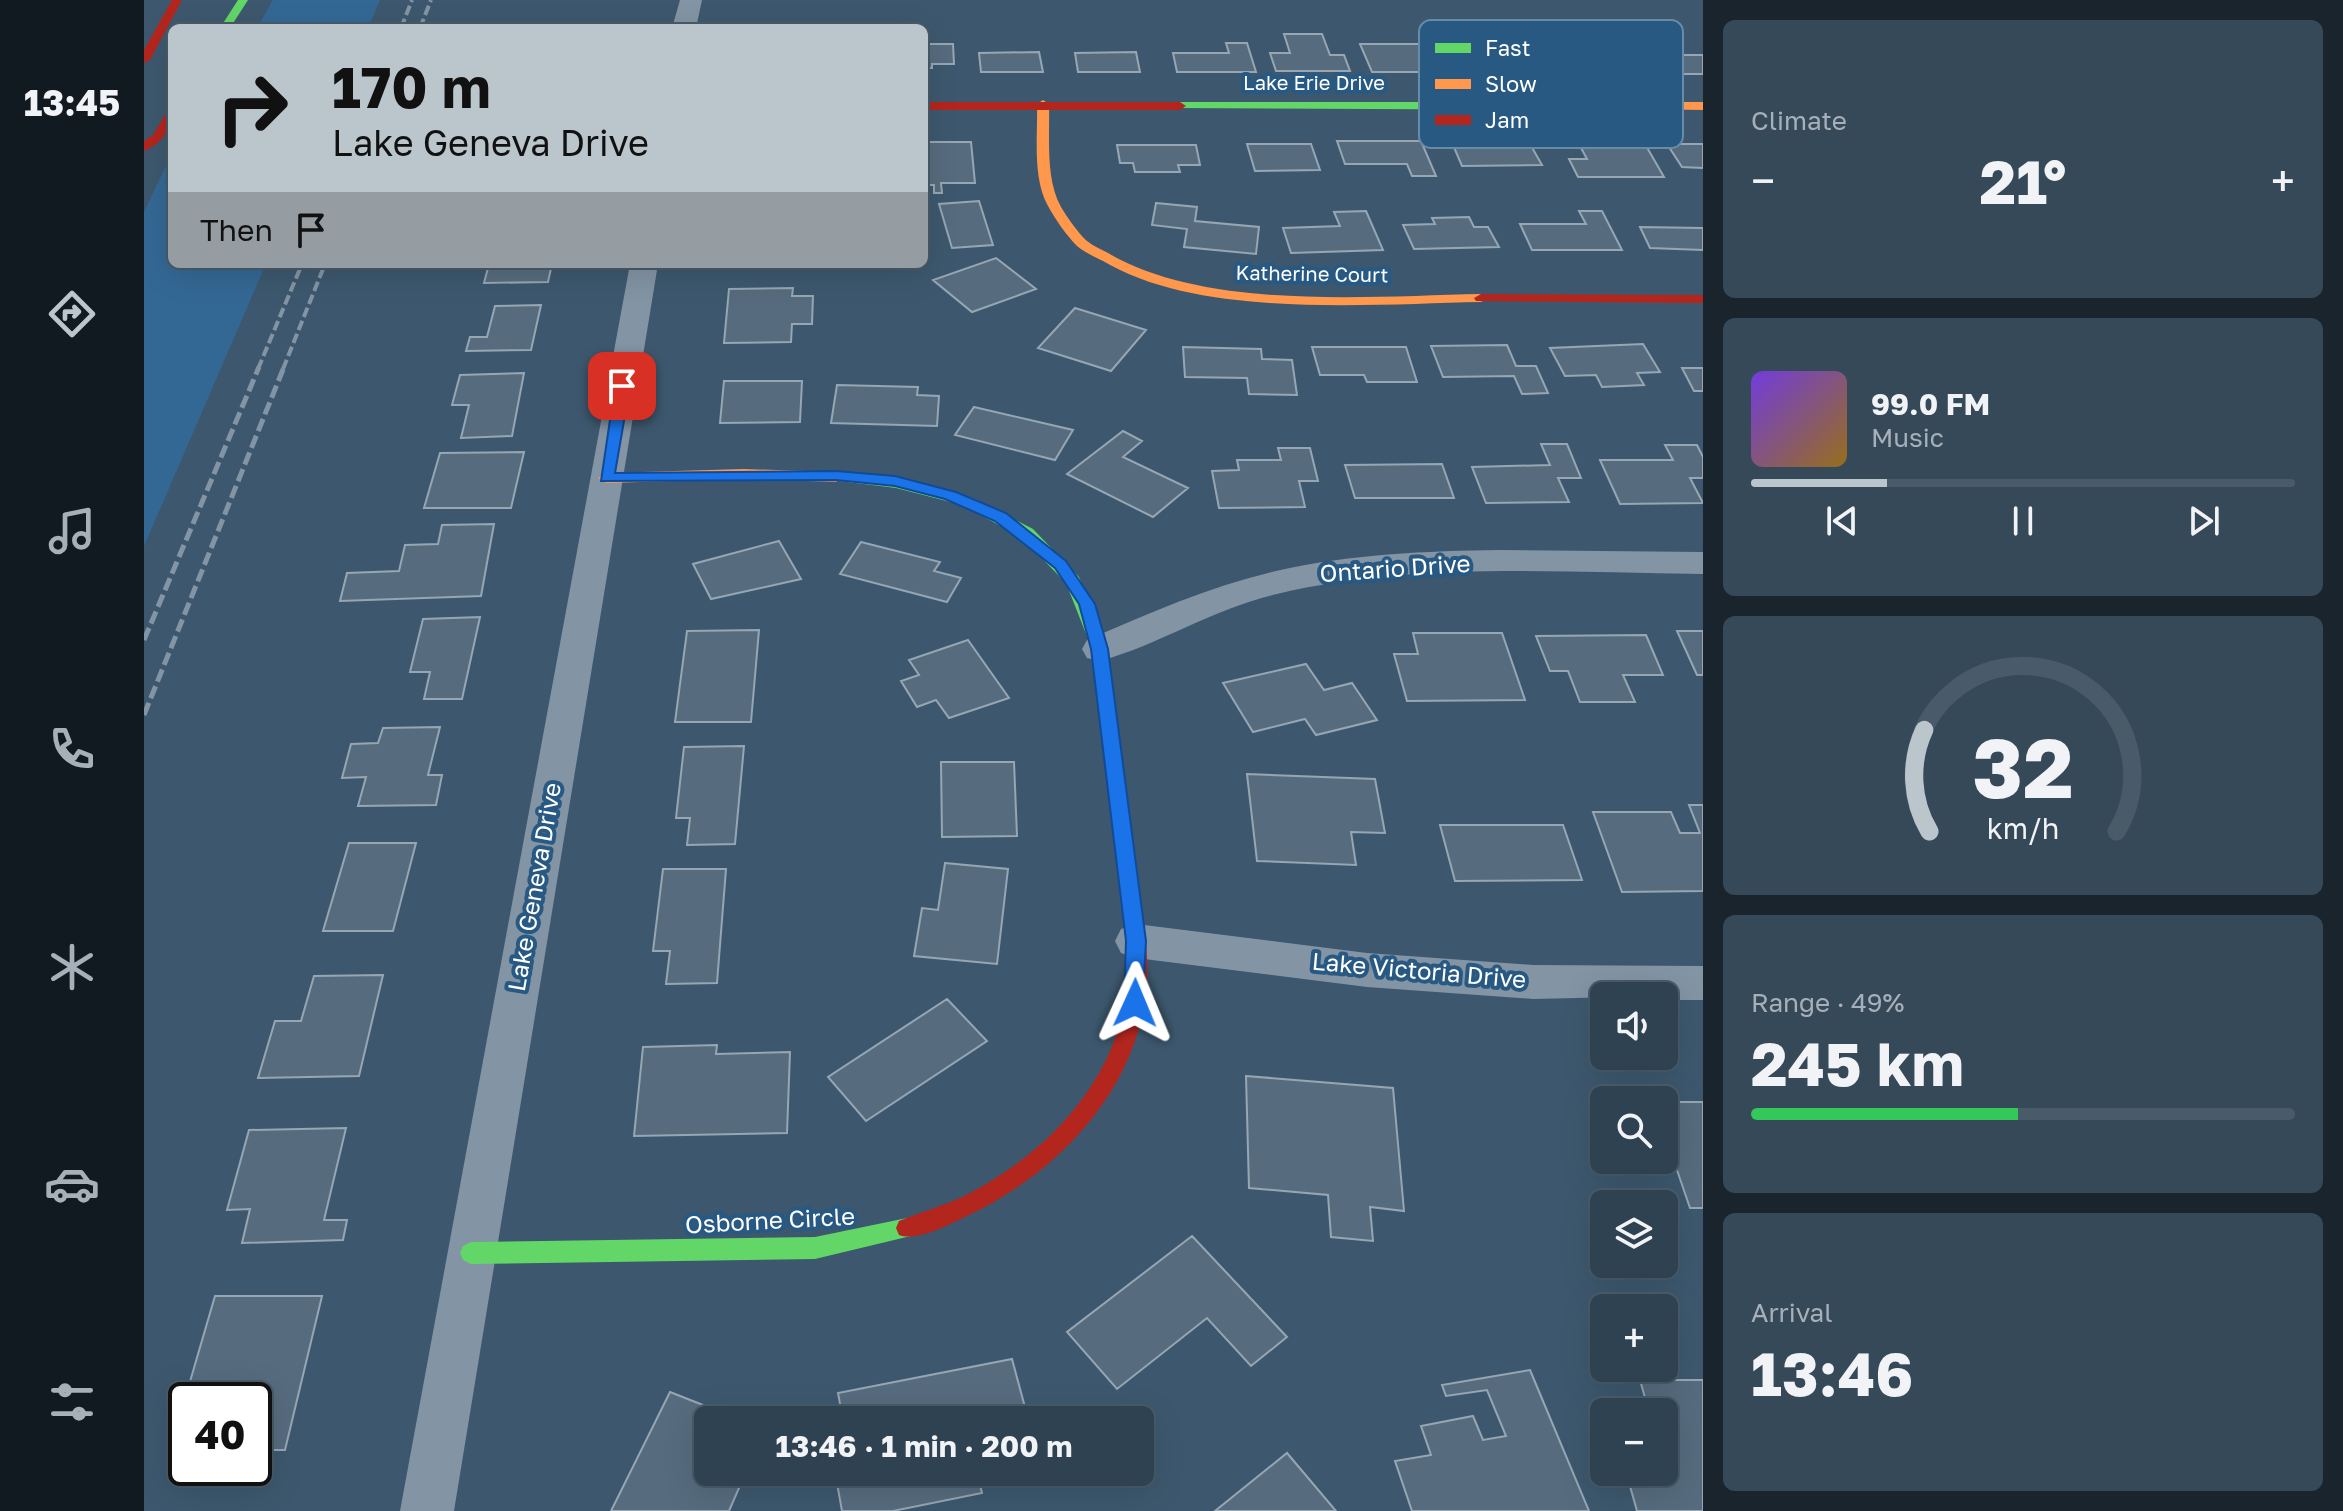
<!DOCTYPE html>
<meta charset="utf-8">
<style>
body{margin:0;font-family:"Golos Text",sans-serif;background:#364959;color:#f1f3f6;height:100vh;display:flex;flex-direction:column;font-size:30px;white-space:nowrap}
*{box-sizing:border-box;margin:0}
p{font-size:26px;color:#a7b0b8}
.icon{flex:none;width:44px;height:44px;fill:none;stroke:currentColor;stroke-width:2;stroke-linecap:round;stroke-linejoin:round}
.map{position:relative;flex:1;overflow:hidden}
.details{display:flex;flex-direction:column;gap:20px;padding:20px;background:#19242d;width:640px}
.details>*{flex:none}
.hud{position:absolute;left:24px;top:24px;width:760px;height:244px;border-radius:12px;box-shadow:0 8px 32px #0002,0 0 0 2px #495b69;background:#bbc5cc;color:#111;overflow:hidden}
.tools{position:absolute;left:1446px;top:982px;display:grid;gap:16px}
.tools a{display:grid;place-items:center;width:88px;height:88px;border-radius:12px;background:#2e4252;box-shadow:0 8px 32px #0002,0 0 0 2px #495b69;font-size:40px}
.speed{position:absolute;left:24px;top:1382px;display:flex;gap:16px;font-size:40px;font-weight:700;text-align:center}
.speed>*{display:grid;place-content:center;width:104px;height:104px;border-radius:50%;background:#2e4252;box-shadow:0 8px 32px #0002,0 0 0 2px #495b69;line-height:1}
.speed .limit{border:4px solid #111;border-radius:12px;background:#fff;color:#111}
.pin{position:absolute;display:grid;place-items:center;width:68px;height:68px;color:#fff;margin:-34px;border-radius:16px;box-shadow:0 4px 12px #0006}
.me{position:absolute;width:88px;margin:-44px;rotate:1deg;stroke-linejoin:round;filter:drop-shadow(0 0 6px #0008)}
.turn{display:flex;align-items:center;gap:28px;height:168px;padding:0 32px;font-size:36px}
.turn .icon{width:104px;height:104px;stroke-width:2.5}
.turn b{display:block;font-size:56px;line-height:68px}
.then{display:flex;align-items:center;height:76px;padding:0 32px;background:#0003;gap:16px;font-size:30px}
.big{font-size:60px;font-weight:700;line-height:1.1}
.details .widget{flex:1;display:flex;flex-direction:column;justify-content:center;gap:12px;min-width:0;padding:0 28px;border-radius:12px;background:#364959}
.details .dial{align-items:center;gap:0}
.dial svg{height:208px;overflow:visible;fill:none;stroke:#495b69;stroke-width:7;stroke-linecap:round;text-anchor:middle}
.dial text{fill:#f1f3f6;stroke:none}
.song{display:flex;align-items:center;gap:24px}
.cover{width:96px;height:96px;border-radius:12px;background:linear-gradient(135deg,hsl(260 70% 55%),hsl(40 70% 35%))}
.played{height:8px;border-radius:4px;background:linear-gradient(90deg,#bbc5cc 25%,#495b69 25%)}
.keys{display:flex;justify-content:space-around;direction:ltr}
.heat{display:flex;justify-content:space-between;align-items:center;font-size:44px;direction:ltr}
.charge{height:12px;border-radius:6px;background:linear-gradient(90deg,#34c759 49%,#495b69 0)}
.trip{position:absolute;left:550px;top:1406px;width:460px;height:80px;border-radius:12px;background:#2e4252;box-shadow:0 8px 32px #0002,0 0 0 2px #495b69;font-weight:700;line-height:80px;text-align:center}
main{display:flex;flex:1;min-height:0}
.tab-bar{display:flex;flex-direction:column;width:144px;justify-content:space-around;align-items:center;background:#121a21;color:#a7b0b8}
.tab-bar .icon{width:56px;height:56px}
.tab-bar .on{color:#bbc5cc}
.tab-bar b{font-size:36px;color:#f1f3f6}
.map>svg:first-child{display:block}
.green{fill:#346894}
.building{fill:#566c7e;stroke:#96a6b3;stroke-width:2}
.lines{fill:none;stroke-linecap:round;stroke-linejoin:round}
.street{fill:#8394a4;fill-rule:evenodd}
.fast{fill:#63d668;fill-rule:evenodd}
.slow{fill:#ff974d;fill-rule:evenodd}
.jam{fill:#b3261e;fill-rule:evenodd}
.rail-far1{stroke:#8394a4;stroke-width:4;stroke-dasharray:10 4;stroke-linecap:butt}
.rail{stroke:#8394a4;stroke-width:5;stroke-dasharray:13 5;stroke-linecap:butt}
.route{fill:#1a73e8;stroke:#114b97;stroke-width:2}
.labels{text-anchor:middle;stroke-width:8;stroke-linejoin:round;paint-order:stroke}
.far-street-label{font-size:20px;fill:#fff;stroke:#285983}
.street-label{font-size:24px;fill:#fff;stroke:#285983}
.key{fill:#285983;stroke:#688ba8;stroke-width:2}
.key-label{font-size:22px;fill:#fff}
</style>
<main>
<nav class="tab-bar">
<b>13:45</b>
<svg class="icon on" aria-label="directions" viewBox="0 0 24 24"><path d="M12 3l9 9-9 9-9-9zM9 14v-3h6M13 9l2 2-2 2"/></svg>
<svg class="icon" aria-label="music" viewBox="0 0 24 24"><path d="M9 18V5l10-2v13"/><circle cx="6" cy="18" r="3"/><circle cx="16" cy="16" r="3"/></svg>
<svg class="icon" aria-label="phone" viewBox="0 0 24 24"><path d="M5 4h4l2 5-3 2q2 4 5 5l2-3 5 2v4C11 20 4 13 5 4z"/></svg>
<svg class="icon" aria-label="climate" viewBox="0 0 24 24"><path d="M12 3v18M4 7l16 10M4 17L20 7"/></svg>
<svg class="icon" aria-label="car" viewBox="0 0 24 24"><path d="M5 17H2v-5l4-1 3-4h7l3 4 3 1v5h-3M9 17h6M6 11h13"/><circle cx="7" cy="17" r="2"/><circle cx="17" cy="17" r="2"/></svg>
<svg class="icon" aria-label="filters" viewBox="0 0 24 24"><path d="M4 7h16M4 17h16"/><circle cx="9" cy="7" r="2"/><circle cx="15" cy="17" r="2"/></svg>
</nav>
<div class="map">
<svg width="1559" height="1511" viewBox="0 0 1559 1511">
<rect width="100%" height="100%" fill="#3d586e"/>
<!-- green -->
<path class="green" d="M129 0H236L224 28H113Z
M28 153V264H122L0 546V212Z"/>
<!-- building -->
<path class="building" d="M419 24H475L474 28H418Z
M1140 34H1178L1186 55H1200L1206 71H1132L1126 53H1146Z
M1082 43H1103L1112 72H1033L1029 53H1085Z
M780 44H809L810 64H788V68H780Z
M1216 44H1293L1302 63H1286L1290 72H1228Z
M895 52 899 72H837L835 53Z
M992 52 996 72H934L931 53Z
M1512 55H1559V74H1525Z
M1193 141H1277L1292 176H1268L1263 164H1201Z
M780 142H827L831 183H797L798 193H790V185H780V172H785V162H780Z
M1103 144H1167L1176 170 1111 171Z
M1386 144 1398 165 1318 166 1309 145Z
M1435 144H1501L1520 177H1434L1425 159H1443Z
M1523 144H1559V168L1538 167Z
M973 145H1052L1056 165H1034L1036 172H991L989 163H976Z
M835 201 849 245 808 248 795 204Z
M1012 203 1053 207 1051 221 1115 227 1112 254 1040 247 1043 229 1008 225Z
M1222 211 1239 250 1147 253 1139 228 1196 226 1190 212Z
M1435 211H1458L1478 250H1388L1376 224H1442Z
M1325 217 1330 227H1344L1355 247 1270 249 1259 225 1291 224 1288 218Z
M1496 227 1559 228V250L1506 248Z
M852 258 892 289 828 312 789 280Z
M345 264H408L404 282 340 283Z
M593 264H656L655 269H592Z
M649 288 648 296H669L668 324H648L647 342 580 343 585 289Z
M397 305 387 350 322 351 326 337H343L351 306Z
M931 308 1002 330 967 371 894 348Z
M1499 344 1516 372 1493 373 1500 385 1458 387 1452 375 1421 376 1406 348Z
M1363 345 1372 366H1392L1404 393 1378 394 1370 376 1299 377 1287 346Z
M1039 347 1117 349 1118 359 1148 360 1153 395 1105 394 1103 378 1041 377Z
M1168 347H1262L1273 382H1223L1220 375H1176Z
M1538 368H1559V391H1550Z
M380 373 368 436 317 438 325 405H308L316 375Z
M580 381H658L656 422 576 423Z
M693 385 774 387 773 395 795 396 793 426 687 423Z
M830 407 929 430 911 460 811 435Z
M979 431 998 441 979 457 1044 488 1009 517 923 474Z
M1397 444H1423L1437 478H1414L1425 502 1342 503 1328 467 1406 465Z
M1521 445H1553L1559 457V478H1546L1559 503 1476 504 1456 460H1529Z
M1134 448H1166L1174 481H1155L1161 507 1075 508 1068 471 1095 470 1093 460H1137Z
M380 452 367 508H280L296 453Z
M1298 464 1310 498H1211L1201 465Z
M350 524 337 596 196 601 203 573 255 571 261 545 294 544 298 525Z
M635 541 657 579 567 599 549 564Z
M717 542 796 562 790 571 817 578 803 602 696 574Z
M336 617 318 699H280L286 672H266L279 619Z
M615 630 607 722H531L543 631Z
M1533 631H1559V675H1553Z
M1269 633H1358L1381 700 1263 701 1250 654H1274Z
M1502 635 1519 675H1479L1491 702H1436L1424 671H1406L1392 636Z
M824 640 865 698 805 718 792 700 773 707 757 681 775 675 765 660Z
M1162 664 1180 690 1208 683 1233 720 1172 735 1161 719 1109 732 1079 683Z
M296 727 284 775H298L292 805 214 806 222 777 198 778 207 744 234 743 239 728Z
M600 746 591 844 543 845 546 818H532L540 747Z
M797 762H870L873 836 798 837Z
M1103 774 1231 779 1241 833 1207 832 1212 865 1113 861Z
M1545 805H1559V891L1478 892 1449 812H1527L1536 833H1556Z
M1296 825H1419L1438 880 1311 881Z
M205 843H272L249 931H179Z
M801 863 864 869 853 964 770 956 778 908 794 910Z
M519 869H582L573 983 522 984 526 951H509Z
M239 975 215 1076 114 1078 131 1021H157L170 976Z
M803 999 843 1041 722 1121 684 1077Z
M573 1045 572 1054 646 1052 643 1133 490 1136 499 1047Z
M1102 1076 1249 1088 1260 1211 1226 1207 1229 1241 1187 1237 1184 1195 1105 1188Z
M1520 1102H1559V1208H1546L1520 1132Z
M202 1128 180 1220H203L199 1240 98 1243 106 1209 83 1210 105 1130Z
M1048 1236 1143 1337 1107 1366 1063 1318 973 1389 923 1332Z
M71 1296H178L141 1450H110V1400H42V1450H26Z
M868 1359 882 1411 835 1420H699L694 1393Z
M1386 1370 1445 1511H1268L1251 1461 1287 1455 1277 1426 1329 1416 1339 1440 1362 1436 1343 1390 1302 1396 1298 1385Z
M1496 1380H1559V1511H1493L1482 1472H1520V1412H1505Z
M526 1392 597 1420H564V1472H602L585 1511H467Z
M1143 1453 1192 1511H1071Z
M691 1472H833L838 1493 749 1511H698Z"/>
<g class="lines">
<!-- street -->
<path class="street" d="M536 0H558L552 28H528Z
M486 264H514L310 1511H256Z
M1357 550 1559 552V574C1418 573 1271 561 1133 594 1070 608 1017 644 956 661L943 658 938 649 943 640C1005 613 1067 586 1132 571 1206 554 1282 551 1357 550Z
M992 924 1223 953 1389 965 1559 966V1000H1520V996L1389 999 1223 987 992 958 977 953 971 941 977 929Z"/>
<!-- fast -->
<path class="fast" d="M94 0H104L86 28H76Z
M1036 102H1435L1441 106 1435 110 1032 108 1030 106Z
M692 472 752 478 828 498 889 529 935 577 964 649 999 914 996 919 989 922 982 919 979 914 948 649 922 583 877 537 818 505 752 488 687 480 684 477Z
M763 1218 771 1221 774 1228 771 1235 671 1259 327 1264 319 1260 316 1253 319 1246 327 1242 671 1237Z"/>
<!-- slow -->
<path class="slow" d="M899 100 905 104C906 136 901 178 917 207 923 217 934 233 943 241 949 246 957 249 964 253 1063 311 1225 296 1337 294L1344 298 1337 302C1226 304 1056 319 959 261 951 257 940 252 933 246 923 236 911 219 904 206 888 177 894 136 893 104Z
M1435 102H1559V110L1431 108 1429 106Z
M600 469 692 472 700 477 692 482 600 479 462 483 454 478 462 473Z"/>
<!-- jam -->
<path class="jam" d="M28 0H38L6 60 0 63V50Z
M780 102H1036L1042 106 1036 110H780Z
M28 109C28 129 19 143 0 151V141L9 135 24 110Z
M1337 294 1559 295V303L1332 301 1330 298Z
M989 906 996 909 999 914C1002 940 1005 967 1002 993 990 1094 912 1174 823 1216 806 1224 773 1242 755 1235L752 1228 755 1221C782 1210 810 1203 835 1188 907 1148 971 1079 982 994 985 967 982 940 979 914L982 909Z"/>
<!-- rail-far1 -->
<path class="rail-far1" d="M257 28 268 0
M276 28 287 0
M114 369 158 264
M139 369 181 264"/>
<!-- rail -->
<path class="rail" d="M0 640 115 367
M0 715 140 367"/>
</g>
<!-- route -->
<path class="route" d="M478 382 486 386 471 473 692 471 751 476 812 492 862 513 922 561 951 604 964 649 1002 941 998 1009H984L980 1003 982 941 947 649 935 604 911 568 851 521 801 499 751 486 692 480 457 481 471 386Z"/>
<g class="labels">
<!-- far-street labels -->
<g class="far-street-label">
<text x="1170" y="90">Lake Erie Drive</text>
<text transform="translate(1168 274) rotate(1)" y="7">Katherine Court</text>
</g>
<!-- street labels -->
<g class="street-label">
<text transform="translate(1251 569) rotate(-4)" y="8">Ontario Drive</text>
<text transform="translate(391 887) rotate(-80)" y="8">Lake Geneva Drive</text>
<text transform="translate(1275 971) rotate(5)" y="8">Lake Victoria Drive</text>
<text transform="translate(626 1221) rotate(-3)" y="8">Osborne Circle</text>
</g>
</g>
<!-- legend -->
<rect x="1275" y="20" width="264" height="128" rx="12" class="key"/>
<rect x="1291" y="43" width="36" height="10" fill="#63d668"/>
<rect x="1291" y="79" width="36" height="10" fill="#ff974d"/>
<rect x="1291" y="115" width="36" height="10" fill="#b3261e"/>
<g class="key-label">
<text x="1341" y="56">Fast</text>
<text x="1341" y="92">Slow</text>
<text x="1341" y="128">Jam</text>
</g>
</svg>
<div class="tools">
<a><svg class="icon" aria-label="sound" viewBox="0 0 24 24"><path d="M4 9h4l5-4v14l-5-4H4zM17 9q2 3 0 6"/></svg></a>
<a><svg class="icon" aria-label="search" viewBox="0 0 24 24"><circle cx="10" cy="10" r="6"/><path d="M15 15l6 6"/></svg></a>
<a><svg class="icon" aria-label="layers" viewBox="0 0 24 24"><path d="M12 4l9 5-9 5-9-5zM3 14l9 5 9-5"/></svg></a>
<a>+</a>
<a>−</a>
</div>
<div class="speed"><div class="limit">40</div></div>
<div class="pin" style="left:478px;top:386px;background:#d93025"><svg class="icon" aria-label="arrive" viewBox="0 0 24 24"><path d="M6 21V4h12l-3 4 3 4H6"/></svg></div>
<svg class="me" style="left:991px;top:1003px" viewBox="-20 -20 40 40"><path d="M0-17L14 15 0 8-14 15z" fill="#1a73e8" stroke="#fff" stroke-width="4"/></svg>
<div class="trip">13:46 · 1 min · 200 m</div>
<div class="hud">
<div class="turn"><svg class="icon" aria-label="right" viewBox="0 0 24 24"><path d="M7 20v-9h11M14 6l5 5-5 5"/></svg><div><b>170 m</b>Lake Geneva Drive</div></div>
<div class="then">Then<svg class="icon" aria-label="arrive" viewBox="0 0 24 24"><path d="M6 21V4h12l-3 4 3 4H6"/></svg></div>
</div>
</div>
<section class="details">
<div class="widget"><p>Climate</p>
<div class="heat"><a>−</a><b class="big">21°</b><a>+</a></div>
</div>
<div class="widget">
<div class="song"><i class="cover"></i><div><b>99.0 FM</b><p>Music</p></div></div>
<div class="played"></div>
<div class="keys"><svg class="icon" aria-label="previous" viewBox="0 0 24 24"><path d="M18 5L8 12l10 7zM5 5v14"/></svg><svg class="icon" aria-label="pause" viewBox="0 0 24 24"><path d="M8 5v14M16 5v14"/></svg><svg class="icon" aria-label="next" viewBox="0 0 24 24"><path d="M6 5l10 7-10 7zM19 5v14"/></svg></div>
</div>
<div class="widget dial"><svg viewBox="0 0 100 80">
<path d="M14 69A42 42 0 1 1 86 69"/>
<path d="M14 69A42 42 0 0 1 12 30" stroke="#bbc5cc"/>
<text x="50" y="56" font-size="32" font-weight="700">32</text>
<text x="50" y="72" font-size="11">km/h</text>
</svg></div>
<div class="widget"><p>Range · 49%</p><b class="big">245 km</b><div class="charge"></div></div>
<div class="widget"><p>Arrival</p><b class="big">13:46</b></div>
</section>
</main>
